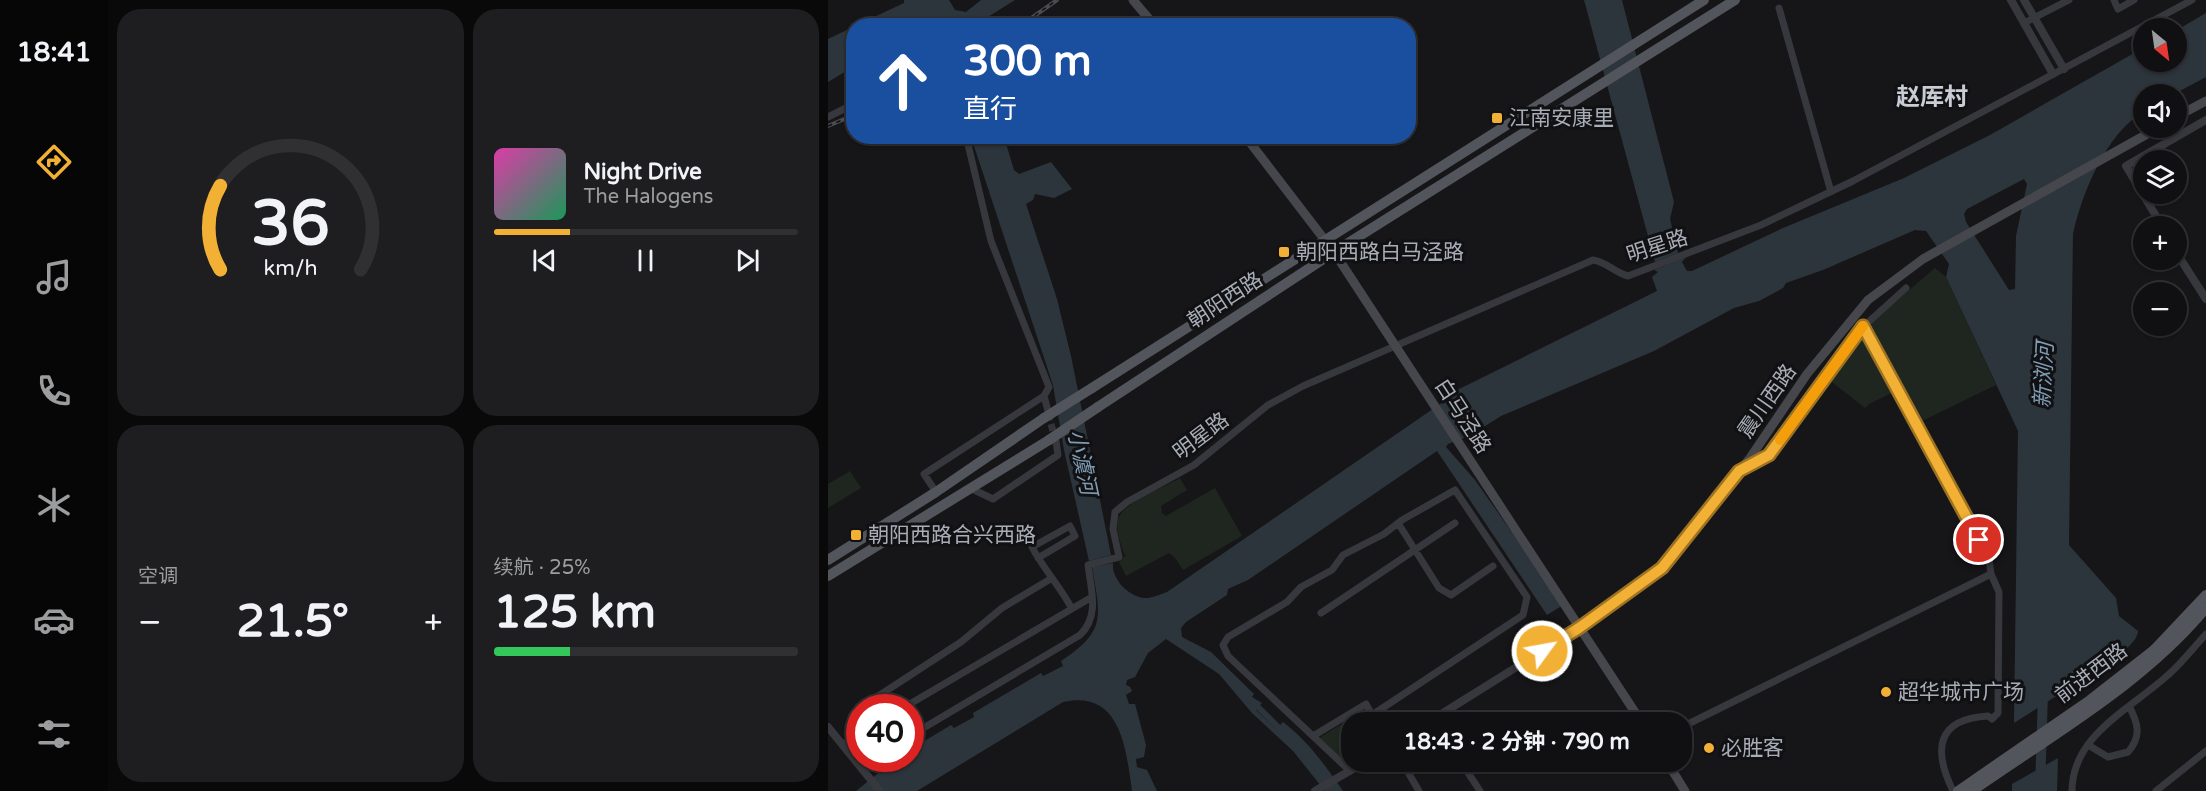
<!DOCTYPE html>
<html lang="zh">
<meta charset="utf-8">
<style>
body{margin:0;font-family:"Varela Round","Noto Sans SC",sans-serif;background:#1e1e20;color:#f1f3f6;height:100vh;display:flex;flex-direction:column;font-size:22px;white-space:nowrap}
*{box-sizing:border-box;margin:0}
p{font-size:20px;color:#9c9d9f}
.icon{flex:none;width:33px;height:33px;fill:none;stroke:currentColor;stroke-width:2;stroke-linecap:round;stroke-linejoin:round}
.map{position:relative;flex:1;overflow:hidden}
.sheet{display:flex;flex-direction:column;gap:9px;padding:9px;background:#09090a;width:720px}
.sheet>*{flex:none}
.guide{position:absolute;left:18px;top:18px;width:570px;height:126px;border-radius:24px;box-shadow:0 2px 4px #0004,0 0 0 2px #303032;background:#1a4fa0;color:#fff;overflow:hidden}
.needle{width:39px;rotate:151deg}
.fabs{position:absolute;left:1305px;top:18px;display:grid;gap:12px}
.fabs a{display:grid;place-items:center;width:54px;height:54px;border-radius:50%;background:#101012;box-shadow:0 2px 4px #0004,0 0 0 2px #303032;font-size:30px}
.speed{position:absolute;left:18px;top:694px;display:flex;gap:12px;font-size:30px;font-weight:700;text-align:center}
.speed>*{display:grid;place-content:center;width:78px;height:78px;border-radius:50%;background:#101012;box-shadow:0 2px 4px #0004,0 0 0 2px #303032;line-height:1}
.speed .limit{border:9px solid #d22;background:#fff;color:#111}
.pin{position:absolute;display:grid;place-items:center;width:51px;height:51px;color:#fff;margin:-26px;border:3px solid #fff;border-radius:50%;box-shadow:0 2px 6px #0007}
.me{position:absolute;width:66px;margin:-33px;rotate:58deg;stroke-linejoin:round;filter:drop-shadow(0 0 4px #0008)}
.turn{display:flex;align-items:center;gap:21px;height:126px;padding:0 18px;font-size:27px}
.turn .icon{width:78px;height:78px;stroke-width:2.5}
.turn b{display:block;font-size:42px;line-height:51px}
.big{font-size:45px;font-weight:700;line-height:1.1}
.sheet .widget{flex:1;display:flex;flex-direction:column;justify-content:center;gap:9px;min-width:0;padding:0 21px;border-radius:24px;background:#1e1e20}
.sheet .dial{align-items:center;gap:0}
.dial svg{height:156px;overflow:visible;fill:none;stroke:#303032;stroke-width:7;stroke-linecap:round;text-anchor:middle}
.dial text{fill:#f1f3f6;stroke:none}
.song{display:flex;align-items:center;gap:18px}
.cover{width:72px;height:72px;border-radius:9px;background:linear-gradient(135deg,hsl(320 70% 55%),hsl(150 70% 35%))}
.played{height:6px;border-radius:3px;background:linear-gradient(90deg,#f2b134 25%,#303032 25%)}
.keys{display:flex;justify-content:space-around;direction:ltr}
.heat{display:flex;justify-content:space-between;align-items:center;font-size:33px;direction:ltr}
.charge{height:9px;border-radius:4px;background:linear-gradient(90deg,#34c759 25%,#303032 0)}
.sheet .tiles{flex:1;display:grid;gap:9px;grid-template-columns:repeat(2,1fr)}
.trip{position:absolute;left:513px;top:712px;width:351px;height:60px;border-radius:24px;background:#101012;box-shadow:0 2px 4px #0004,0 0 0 2px #303032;font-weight:700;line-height:60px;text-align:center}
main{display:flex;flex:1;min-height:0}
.tabs{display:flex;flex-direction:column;width:108px;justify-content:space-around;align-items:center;background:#060607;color:#9c9d9f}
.tabs .icon{width:42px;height:42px}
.tabs .active{color:#f2b134}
.tabs b{font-size:27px;color:#f1f3f6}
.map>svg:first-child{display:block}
.green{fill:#1e261f}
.water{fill:#2c353c;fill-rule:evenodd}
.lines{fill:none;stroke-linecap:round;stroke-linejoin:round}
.canal{stroke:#2c353c;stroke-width:6}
.river{stroke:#2c353c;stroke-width:10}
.minor-tunnel{stroke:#333438;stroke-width:7;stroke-dasharray:7 3.5;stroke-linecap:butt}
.minor{stroke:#37383d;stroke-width:7}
.tertiary{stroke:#37383d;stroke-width:8}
.secondary{stroke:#45474d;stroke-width:9}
.primary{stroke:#53555c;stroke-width:10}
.rail-casing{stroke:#4a4c52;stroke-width:4}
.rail{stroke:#111113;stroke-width:1.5;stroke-dasharray:4.5;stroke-linecap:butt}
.primary-bridge{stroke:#53555c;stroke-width:10}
.route-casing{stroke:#9d7322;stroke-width:15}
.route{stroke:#f2b134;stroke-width:10}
.slow{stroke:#f59e0b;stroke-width:10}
.poi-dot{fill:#f2b134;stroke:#111113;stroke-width:2}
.labels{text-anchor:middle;stroke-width:6;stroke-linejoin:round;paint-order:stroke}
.poi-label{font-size:21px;fill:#a8adb8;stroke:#111113;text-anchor:start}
.street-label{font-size:21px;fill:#a8adb8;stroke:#111113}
.water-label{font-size:22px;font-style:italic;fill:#7f9bb3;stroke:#111113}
.quarter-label{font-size:24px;font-weight:bold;fill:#c9ccd4;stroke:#111113}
</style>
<main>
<nav class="tabs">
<b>18:41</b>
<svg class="icon active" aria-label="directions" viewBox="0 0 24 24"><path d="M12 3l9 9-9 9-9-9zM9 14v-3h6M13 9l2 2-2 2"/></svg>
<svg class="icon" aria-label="music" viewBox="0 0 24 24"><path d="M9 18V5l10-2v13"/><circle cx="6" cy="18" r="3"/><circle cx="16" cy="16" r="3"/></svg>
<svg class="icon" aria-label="phone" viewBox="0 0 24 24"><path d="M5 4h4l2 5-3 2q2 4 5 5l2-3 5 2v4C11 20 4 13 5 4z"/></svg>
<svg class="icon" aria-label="climate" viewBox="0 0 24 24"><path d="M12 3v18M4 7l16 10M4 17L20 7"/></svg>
<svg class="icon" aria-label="car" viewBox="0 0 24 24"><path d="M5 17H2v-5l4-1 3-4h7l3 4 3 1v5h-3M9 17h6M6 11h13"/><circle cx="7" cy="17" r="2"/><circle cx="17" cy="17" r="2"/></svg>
<svg class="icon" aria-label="filters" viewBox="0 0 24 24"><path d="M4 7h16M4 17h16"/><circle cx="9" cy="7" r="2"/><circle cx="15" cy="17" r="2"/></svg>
</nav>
<section class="sheet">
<div class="tiles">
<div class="widget dial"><svg viewBox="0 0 100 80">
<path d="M14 69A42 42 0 1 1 86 69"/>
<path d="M14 69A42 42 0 0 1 14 26" stroke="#f2b134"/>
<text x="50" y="56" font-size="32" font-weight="700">36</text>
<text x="50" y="72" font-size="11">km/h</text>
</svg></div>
<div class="widget">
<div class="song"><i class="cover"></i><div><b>Night Drive</b><p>The Halogens</p></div></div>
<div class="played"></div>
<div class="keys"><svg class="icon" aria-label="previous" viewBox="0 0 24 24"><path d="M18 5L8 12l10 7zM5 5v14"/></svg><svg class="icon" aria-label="pause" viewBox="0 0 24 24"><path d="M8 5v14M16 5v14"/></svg><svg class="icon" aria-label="next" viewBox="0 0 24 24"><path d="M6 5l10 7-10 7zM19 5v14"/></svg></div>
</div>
<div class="widget"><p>空调</p>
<div class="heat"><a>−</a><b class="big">21.5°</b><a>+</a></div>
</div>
<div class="widget"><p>续航 · 25%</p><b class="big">125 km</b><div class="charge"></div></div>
</div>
</section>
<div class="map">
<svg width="1378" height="791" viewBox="0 0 1378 791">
<rect width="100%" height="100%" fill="#161618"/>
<!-- green -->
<path class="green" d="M1107 268 1118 277 1168 385 1092 422 1039 326Z
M1035 331 1068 391 1041 404 1037 408 1000 379Z
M22 471 33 488 0 508V484Z
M352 478 359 490 333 506 334 513 338 516 387 488 414 536 355 570 347 558 341 553 298 576 291 562 297 556C293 544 285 526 292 515 299 502 338 486 352 478Z
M536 710 545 723H524L523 756 516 761 491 738Z"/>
<!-- water -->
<path class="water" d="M76 0H121L127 10 138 12 153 0H187L147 25H29L76 3Z
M756 0H794L846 202 842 219 850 253 827 262Z
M1378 13V77L1346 94H1316L1315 112C1278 134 1254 193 1245 234L1241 545 1288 598 1291 616 1310 631C1310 647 1262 677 1247 684L1186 723 1190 431 1118 277 1121 264 1098 231 1087 230 995 270 958 283 955 288 931 301 906 308 826 351 673 416 641 436 620 444 618 447 647 480 735 605 719 615 609 451 420 580 400 589 399 595 358 622 353 628 354 637 383 652 426 694 424 697 434 703 428 710 448 729 455 722C479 740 498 766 515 791H497L465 751 424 713 391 674 338 639 320 653 307 677 299 680 298 685 302 687 304 691 298 695 301 704H307L318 745 316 757 308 759 309 767 319 770 329 791H304C298 749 293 689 235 702L89 791H28L68 759H82L83 749 123 725 126 728 146 717 145 713 213 673 215 676 235 666 233 661C278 631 273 618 264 567L285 563C283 580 303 599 320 598 326 597 333 594 339 592L615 402 617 396 829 291 824 277 830 272 826 270 858 257 854 262 859 271H864L955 228 1076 178 1162 135 1315 48 1316 62H1348L1349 30ZM1196 179 1199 184 1188 236 1187 289 1181 290 1138 222 1136 214 1139 209Z
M25 27V67L0 82V39Z
M143 137H176L186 170 191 174 223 162 244 189 226 198 207 194 205 200 198 204 229 299 243 356 283 555 261 561 236 450 225 385Z
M1230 758 1229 791H1184V784Z"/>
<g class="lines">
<!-- canal -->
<path class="canal" d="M426 703 455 732"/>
<!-- river -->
<path class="river" d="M1212 791 1215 692"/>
<!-- minor-tunnel -->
<path class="minor-tunnel" d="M220 414 227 438"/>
<!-- minor -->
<path class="minor" d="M1286 0 1290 9 1306 0
M951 8 1003 192
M1196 23 1241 0
M0 117 26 104
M1036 326 1161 559 1163 574
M216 396 220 411
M913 470 941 455 1036 326 1078 288
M144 489 165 499 230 455 228 441
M108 492 96 474 216 396 221 387 163 241 138 136
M570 523 611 588 623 595 665 566
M210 558 247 536 242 526 204 547C216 570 232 586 244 609
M493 613 627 523
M32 708 133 642 174 608 224 578
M75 708 264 597
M24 715 32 709
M854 727 1163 574 1171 592 1170 713 1164 719 1160 716C1108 719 1105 750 1125 791
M82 736 252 635C272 616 263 590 260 565L291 557 285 529 287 512 299 502 366 465 440 405 475 386 765 260C779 262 787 273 800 276L933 225 1025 181 1364 0
M485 736 538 704 544 715
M14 743 32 742
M1260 745 1280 757 1300 752C1314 736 1310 723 1301 706
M574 762 591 791
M633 762 652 791
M522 771 400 656 395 645 400 637 459 602 473 587 504 570 515 555 556 534 574 520 627 490 699 597 695 615 544 715 550 723
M1244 791C1244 735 1304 708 1340 675 1354 663 1366 647 1378 634
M1328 791 1378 751"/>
<!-- tertiary -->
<path class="tertiary" d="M1183 0 1225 74
M1196 0 1236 69
M1334 226 1298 166 1378 120
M1348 252 1378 299
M599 723 751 628
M0 727 52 791
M487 791 537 762"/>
<!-- secondary -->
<path class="secondary" d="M305 0 327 26
M1348 117 1378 101
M417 136 506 252 814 723
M751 628 834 568 922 458 979 374 1040 300 1095 259 1330 128
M839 762 857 791"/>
<!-- primary -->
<path class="primary" d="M264 388 876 0
M270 407 506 252 907 0
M0 560 108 492 216 418
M0 576 221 440
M1326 650 1378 595
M1144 791C1224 735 1315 684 1378 608"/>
<defs>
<path id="rail" d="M192 26 229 0
M0 126 26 115"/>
</defs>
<!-- rail casing -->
<use href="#rail" class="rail-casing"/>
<!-- rail -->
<use href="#rail" class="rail"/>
<!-- primary-bridge -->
<path class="primary-bridge" d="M216 418 264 388
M221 440 270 407
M1130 791 1262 700 1326 650"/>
</g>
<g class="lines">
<defs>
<path id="route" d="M714 651 751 628 834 568 911 471 941 455 1035 326 1151 540"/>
</defs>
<!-- route casing -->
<use href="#route" class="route-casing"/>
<!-- route -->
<use href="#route" class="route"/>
<!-- slow -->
<path class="slow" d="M952 440 1035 326"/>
</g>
<!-- markers -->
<g class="poi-dot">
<rect x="663" y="112" width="12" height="12" rx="3"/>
<rect x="450" y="246" width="12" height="12" rx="3"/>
<rect x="22" y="529" width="12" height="12" rx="3"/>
<circle cx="1058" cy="692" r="6"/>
<circle cx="881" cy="748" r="6"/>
</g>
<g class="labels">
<!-- poi labels -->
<g class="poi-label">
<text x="681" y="125">江南安康里</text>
<text x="468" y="259">朝阳西路白马泾路</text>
<text x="40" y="542">朝阳西路合兴西路</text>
<text x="1070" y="699">超华城市广场</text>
<text x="893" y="755">必胜客</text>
</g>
<!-- street labels -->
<g class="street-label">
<text transform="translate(829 246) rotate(-18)" y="7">明星路</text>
<text transform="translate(397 300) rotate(-33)" y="7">朝阳西路</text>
<text transform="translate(939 401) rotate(-55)" y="7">震川西路</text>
<text transform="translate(635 416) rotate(57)" y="7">白马泾路</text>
<text transform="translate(373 436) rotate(-37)" y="7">明星路</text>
<text transform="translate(1263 673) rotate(-37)" y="7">前进西路</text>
</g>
<!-- water labels -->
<g class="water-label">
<text transform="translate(1215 375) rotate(-87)" y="8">新浏河</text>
<text transform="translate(255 462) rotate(78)" y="8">小澞河</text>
</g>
<!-- quarter labels -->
<g class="quarter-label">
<text x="1104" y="105">赵厍村</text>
</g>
</g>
</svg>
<div class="fabs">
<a><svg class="needle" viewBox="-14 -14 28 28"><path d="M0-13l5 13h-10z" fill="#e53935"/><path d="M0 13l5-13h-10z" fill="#9c9d9f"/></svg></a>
<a><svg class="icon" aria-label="sound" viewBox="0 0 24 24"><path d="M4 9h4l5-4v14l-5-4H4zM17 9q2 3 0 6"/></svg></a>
<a><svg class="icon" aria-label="layers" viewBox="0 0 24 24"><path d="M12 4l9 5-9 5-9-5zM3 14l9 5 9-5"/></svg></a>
<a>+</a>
<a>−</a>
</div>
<div class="speed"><div class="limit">40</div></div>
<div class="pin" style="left:1151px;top:540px;background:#d93025"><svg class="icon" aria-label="arrive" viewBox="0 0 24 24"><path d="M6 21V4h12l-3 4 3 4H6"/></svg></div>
<svg class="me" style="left:714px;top:651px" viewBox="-20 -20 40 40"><circle r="17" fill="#f2b134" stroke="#fff" stroke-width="3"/><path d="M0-11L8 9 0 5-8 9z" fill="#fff"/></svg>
<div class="trip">18:43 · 2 分钟 · 790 m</div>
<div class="guide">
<div class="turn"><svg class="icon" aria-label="ahead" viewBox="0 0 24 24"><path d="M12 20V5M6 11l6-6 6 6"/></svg><div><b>300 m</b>直行</div></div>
</div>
</div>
</main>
